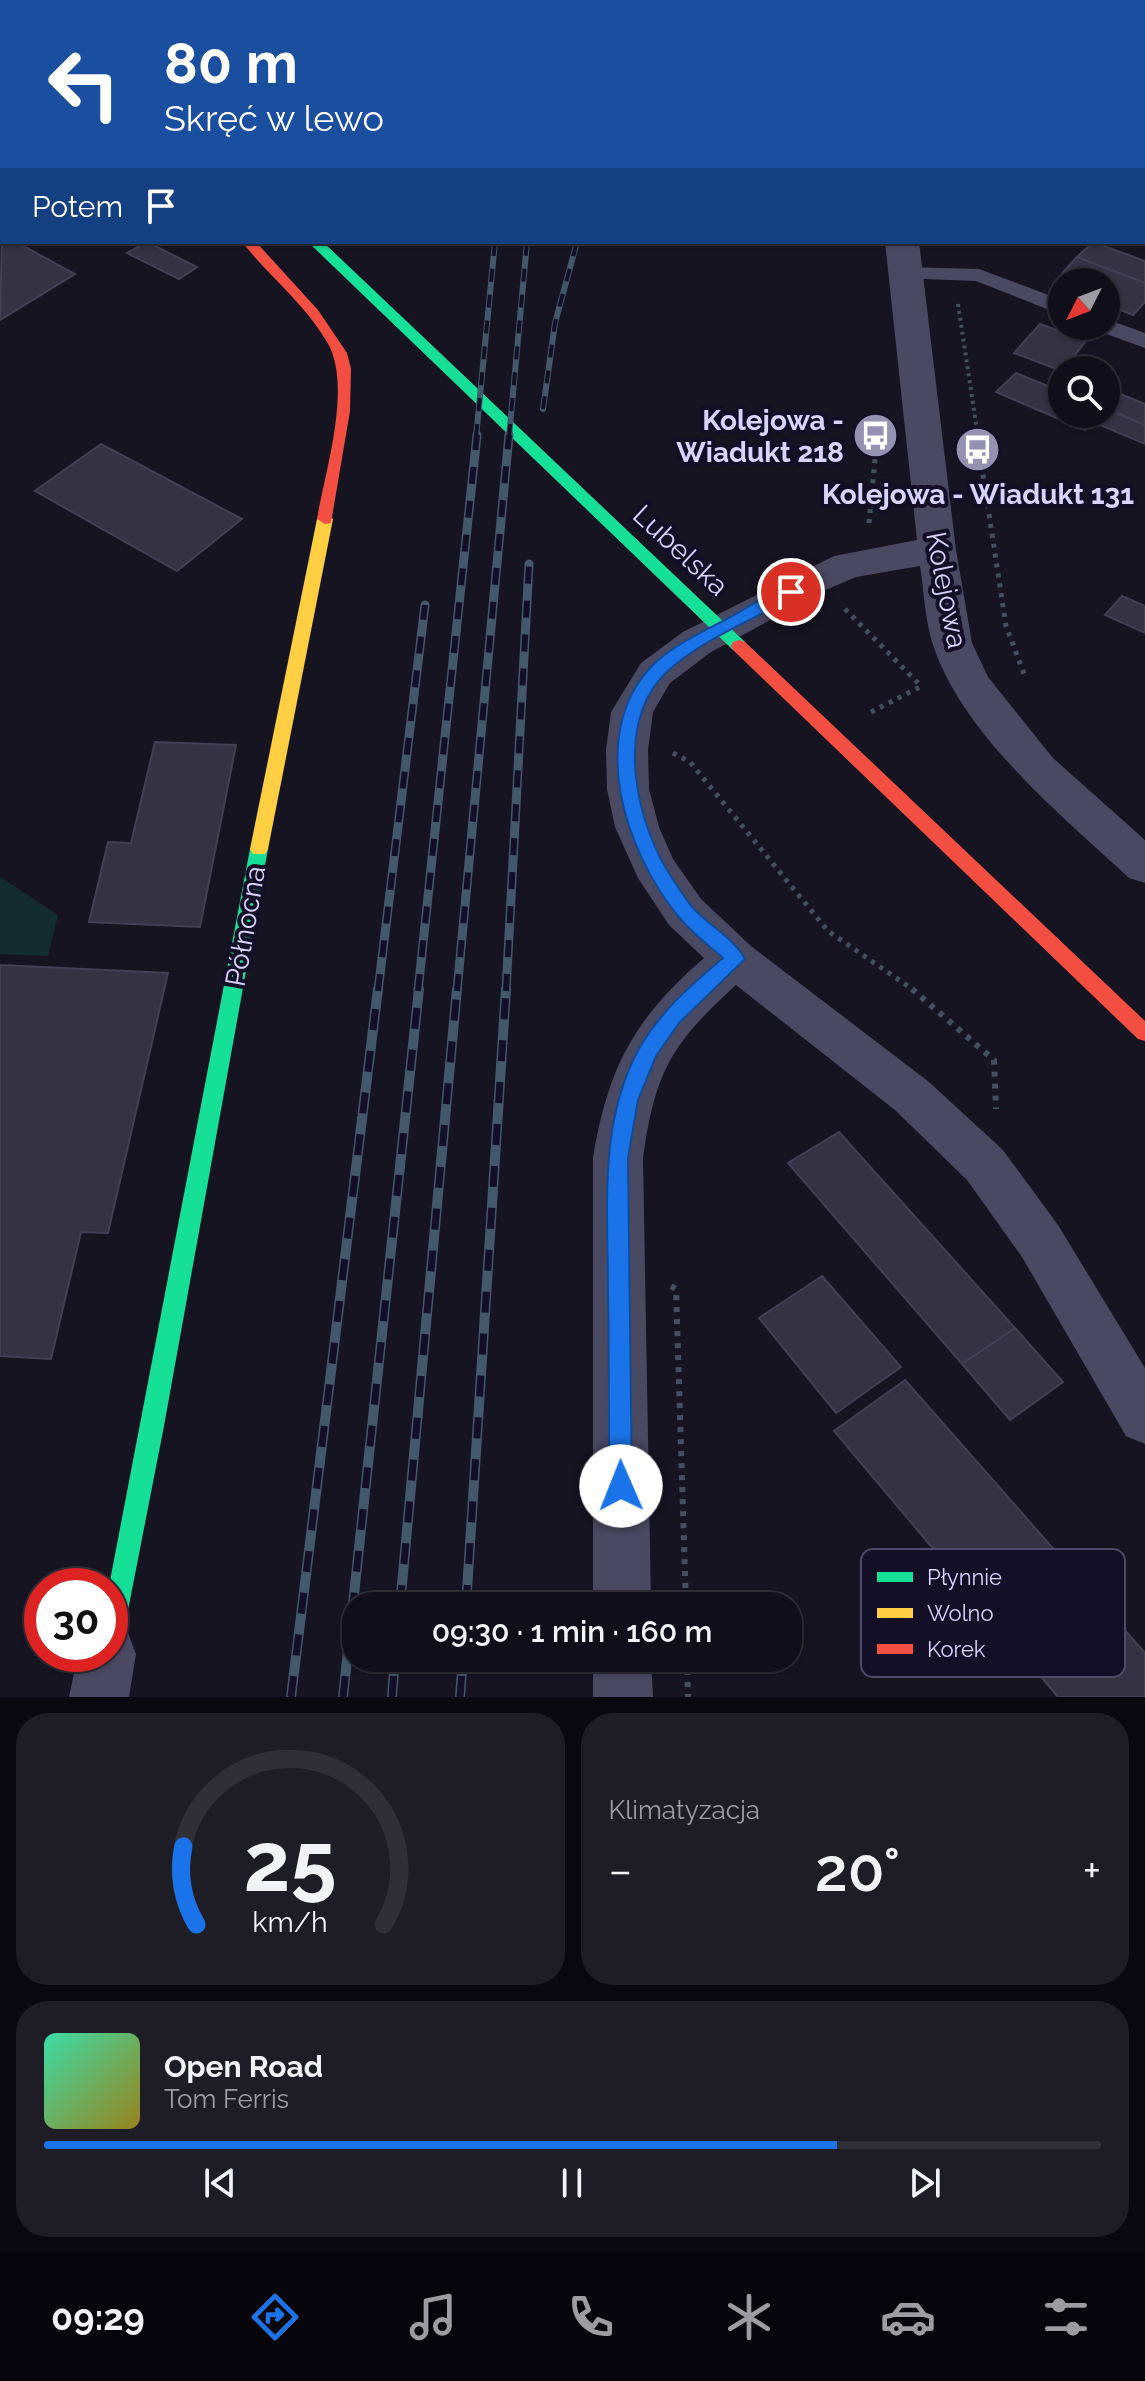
<!DOCTYPE html>
<html lang="pl">
<meta charset="utf-8">
<style>
body{margin:0;font-family:Raleway,sans-serif;background:#1e1d26;color:#f1f3f6;height:100vh;display:flex;flex-direction:column;font-size:30px;white-space:nowrap}
*{box-sizing:border-box;margin:0}
p{font-size:26px;color:#9c9ca2}
.icon{flex:none;width:44px;height:44px;fill:none;stroke:currentColor;stroke-width:2;stroke-linecap:round;stroke-linejoin:round}
.map{position:relative;height:1697px;overflow:hidden}
.drawer{display:flex;flex-direction:column;gap:16px;padding:16px;background:#09080e;flex:1}
.drawer>*{flex:none}
.top-card{position:absolute;left:0px;top:0px;width:1146px;height:244px;box-shadow:0 2px 6px #0004,0 0 0 2px #302f38;background:#1a4fa0;color:#fff;overflow:hidden}
.needle{width:52px;rotate:228deg}
.buttons{position:absolute;left:1048px;top:268px;display:grid;gap:16px}
.buttons a{display:grid;place-items:center;width:72px;height:72px;border-radius:50%;background:#100f19;box-shadow:0 2px 6px #0004,0 0 0 2px #302f38;font-size:40px}
.speed{position:absolute;left:24px;top:1568px;display:flex;gap:16px;font-size:40px;font-weight:700;text-align:center}
.speed>*{display:grid;place-content:center;width:104px;height:104px;border-radius:50%;background:#100f19;box-shadow:0 2px 6px #0004,0 0 0 2px #302f38;line-height:1}
.speed .limit{border:12px solid #d22;background:#fff;color:#111}
.pin{position:absolute;display:grid;place-items:center;width:68px;height:68px;color:#fff;margin:-34px;border:4px solid #fff;border-radius:50%;box-shadow:0 2px 8px #0007}
.me{position:absolute;width:88px;margin:-44px;rotate:359deg;stroke-linejoin:round;filter:drop-shadow(0 0 6px #0008)}
.turn{display:flex;align-items:center;gap:28px;height:168px;padding:0 32px;font-size:36px}
.turn .icon{width:104px;height:104px;stroke-width:2.5}
.turn b{display:block;font-size:56px;line-height:68px}
.then{display:flex;align-items:center;height:76px;padding:0 32px;background:#0003;gap:16px;font-size:30px}
.big{font-size:60px;font-weight:600;line-height:1.1}
.drawer .tile{flex:1;display:flex;flex-direction:column;justify-content:center;gap:12px;min-width:0;padding:0 28px;border-radius:32px;background:#1e1d26}
.drawer .dial{align-items:center;gap:0}
.dial svg{height:208px;overflow:visible;fill:none;stroke:#302f38;stroke-width:7;stroke-linecap:round;text-anchor:middle}
.dial text{fill:#f1f3f6;stroke:none}
.song{display:flex;align-items:center;gap:24px}
.cover{width:96px;height:96px;border-radius:12px;background:linear-gradient(135deg,hsl(160 70% 55%),hsl(50 70% 35%))}
.played{height:8px;border-radius:4px;background:linear-gradient(90deg,#1a73e8 75%,#302f38 75%)}
.keys{display:flex;justify-content:space-around;direction:ltr}
.heat{display:flex;justify-content:space-between;align-items:center;font-size:44px;direction:ltr}
.drawer .tiles{flex:1;display:grid;gap:16px;grid-template-columns:1fr 1fr}
.tile:last-child{grid-column:span 2}
.trip{position:absolute;left:342px;top:1592px;width:460px;height:80px;border-radius:32px;background:#100f19;box-shadow:0 2px 6px #0004,0 0 0 2px #302f38;font-weight:600;line-height:80px;text-align:center}
.tabs{display:flex;height:128px;justify-content:space-around;align-items:center;background:#06060a;color:#9c9ca2}
.tabs .icon{width:56px;height:56px}
.tabs .on{color:#1a73e8}
.tabs b{font-size:36px;color:#f1f3f6}
.map>svg:first-child{display:block}
.green{fill:#132c2d}
.building{fill:#343243;stroke:#433f54;stroke-width:2}
.lines{fill:none;stroke-linecap:round;stroke-linejoin:round}
.path-far2{stroke:#44505f;stroke-width:4;stroke-dasharray:3 4;stroke-linecap:butt}
.path-far1{stroke:#44505f;stroke-width:5;stroke-dasharray:4 6;stroke-linecap:butt}
.path{stroke:#44505f;stroke-width:6;stroke-dasharray:5 7;stroke-linecap:butt}
.lane{fill:#4a4962;fill-rule:evenodd}
.street{fill:#4a4962;fill-rule:evenodd}
.fast{fill:#16e098;fill-rule:evenodd}
.slow{fill:#ffcf43;fill-rule:evenodd}
.jam{fill:#f24e42;fill-rule:evenodd}
.rail-far2-casing{stroke:#43596b;stroke-width:6}
.rail-far1-casing{stroke:#43596b;stroke-width:9}
.rail-casing{stroke:#43596b;stroke-width:10}
.rail-far2{stroke:#130f26;stroke-width:4;stroke-dasharray:13;stroke-linecap:butt}
.rail-far1{stroke:#130f26;stroke-width:6;stroke-dasharray:17;stroke-linecap:butt}
.rail{stroke:#130f26;stroke-width:7;stroke-dasharray:21;stroke-linecap:butt}
.route{fill:#1a73e8;stroke:#114b97;stroke-width:2}
.labels{text-anchor:middle;stroke-width:8;stroke-linejoin:round;paint-order:stroke}
.poi-label{font-size:28px;font-weight:bold;fill:#d9d4ff;stroke:#130f26;text-anchor:end}
.street-label{font-size:28px;fill:#d9d4ff;stroke:#130f26}
.key{fill:#130f26;stroke:#4e4a67;stroke-width:2}
.key-label{font-size:22px;fill:#d9d4ff}
</style>
<div class="map">
<svg width="1145" height="1697" viewBox="0 0 1145 1697">
<rect width="100%" height="100%" fill="#161421"/>
<!-- green -->
<path class="green" d="M0 877 58 915 48 956 0 954Z"/>
<!-- building -->
<path class="building" d="M2 235V242H16L75 274 0 320Z
M147 242 197 267 179 279 127 253Z
M1093 242 1145 261V283L1077 257Z
M1077 257 1145 283V302L1133 315 1106 304V282H1079L1077 277 1063 272Z
M1040 324 1086 341 1062 371 1014 353Z
M1016 373 1062 392V414H1101L1085 430 996 392Z
M1106 388 1145 404V425L1106 409Z
M1107 408 1145 425V444L1093 422 1101 414H1106Z
M101 444 242 519 177 571 35 491Z
M1122 596 1145 606V633L1105 615Z
M155 742 236 745 200 927 89 922 108 842 131 843Z
M0 965 168 973 108 1233 81 1232 51 1359 0 1356Z
M839 1132 1015 1328 962 1364 788 1163Z
M822 1276 901 1367 836 1413 759 1318Z
M1015 1328 1063 1382 1010 1420 962 1364Z
M905 1380 1145 1653V1697H1058L834 1431Z"/>
<g class="lines">
<!-- path-far2 -->
<path class="path-far2" d="M958 304 978 437"/>
<!-- path-far1 -->
<path class="path-far1" d="M977 435 1006 626 1026 679
M869 523 876 449
M845 609 922 687
M871 712 920 687
M673 753 690 762 828 931 915 991"/>
<!-- path -->
<path class="path" d="M912 989 994 1060 996 1109
M671 1286 676 1289 686 1606
M687 1658 688 1697"/>
<!-- lane -->
<path class="lane" d="M905 267 979 269 1062 300V315L976 281 897 278 894 273 897 268Z
M1106 319 1145 333V348L1098 331 1095 326H1106Z"/>
<!-- street -->
<path class="street" d="M862 0H890V2H862Z
M885 242H919L956 550 972 643 988 677 1053 758 1145 840V883L1129 878C1061 815 963 735 933 645 925 621 924 591 920 566L856 577 828 589 711 652 670 683 653 712 648 750 649 789 659 827 673 859 701 899 751 946 929 1082 1003 1150 1058 1225 1145 1368V1444L1126 1436 1022 1257 967 1180 895 1110 736 985C671 1044 655 1072 643 1158L651 1606H593V1158C608 1067 634 1019 704 958L669 925 638 878 615 827 607 789 606 750 611 712 641 663 683 632 834 556 917 540Z
M110 1626 128 1633 136 1654 129 1697H69L78 1654H110Z
M593 1658H651L653 1697H593Z"/>
<!-- fast -->
<path class="fast" d="M308 242H323L745 642 747 646 745 650H733Z
M259 842 265 844 268 849 164 1426 122 1641 118 1649 110 1653 109 1586 250 849 253 844Z"/>
<!-- slow -->
<path class="slow" d="M325 514 333 519 268 849 265 854H253L250 849 317 519Z"/>
<!-- jam -->
<path class="jam" d="M53 0H66L68 2H55Z
M242 242H256L318 310 347 353 351 369 350 411 331 523 325 524 317 519C325 471 353 385 327 342 305 304 269 276 242 242Z
M739 640 745 642 1145 1021V1041L1138 1039 733 650 731 646 733 642Z"/>
<defs>
<path id="rail-far2" d="M543 409 555 323 577 242
M476 437 495 242
M509 437 527 242"/>
<path id="rail-far1" d="M378 991 425 605
M418 991 477 435
M457 991 509 435
M506 991 529 564"/>
<path id="rail" d="M400 1606 457 989
M466 1606 506 989
M291 1697 378 989
M343 1697 419 989
M392 1697 395 1658
M460 1697 463 1658"/>
</defs>
<!-- rail-far2 casing -->
<use href="#rail-far2" class="rail-far2-casing"/>
<!-- rail-far1 casing -->
<use href="#rail-far1" class="rail-far1-casing"/>
<!-- rail casing -->
<use href="#rail" class="rail-casing"/>
<!-- rail-far2 -->
<use href="#rail-far2" class="rail-far2"/>
<!-- rail-far1 -->
<use href="#rail-far1" class="rail-far1"/>
<!-- rail -->
<use href="#rail" class="rail"/>
</g>
<!-- route -->
<path class="route" d="M791 587 799 592 797 596C757 617 690 645 661 678 615 729 637 826 672 878 679 888 685 899 693 908 708 925 734 938 745 959L680 1022 656 1056 638 1100 628 1158 632 1486 629 1494 621 1497 613 1494 609 1486C609 1421 609 1356 608 1291 608 1210 598 1121 640 1047 661 1011 691 985 723 958 708 945 691 932 678 916 627 854 587 739 649 669 668 648 700 633 725 620 746 609 768 593 791 587Z"/>
<!-- icons -->
<defs>
<symbol id="bus-disc" viewBox="-11 -11 22 22"><circle r="9.5" fill="#9591b1" stroke="#130f26"/><path d="M-5-6H5V4H4V6H2V4H-2V6H-4V4H-5ZM-3.5-4V0h7V-4ZM-3.5 1.2v1.5H-2V1.2ZM2 1.2v1.5H3.5V1.2Z" fill="#fff"/></symbol>
</defs>
<g fill-rule="evenodd">
<use href="#bus-disc" x="850" y="410" width="51" height="51"/>
<use href="#bus-disc" x="952" y="424" width="51" height="51"/>
</g>
<g class="labels">
<!-- poi labels -->
<g class="poi-label">
<text x="844" y="430">Kolejowa -<tspan x="844" dy="32">Wiadukt 218</tspan></text>
<text x="978" y="504" text-anchor="middle">Kolejowa - Wiadukt 131</text>
</g>
<!-- street labels -->
<g class="street-label">
<text transform="translate(681 550) rotate(43)" y="10">Lubelska</text>
<text transform="translate(947 590) rotate(79)" y="10">Kolejowa</text>
<text transform="translate(245 926) rotate(-80)" y="10">Północna</text>
</g>
</g>
<!-- legend -->
<rect x="861" y="1549" width="264" height="128" rx="12" class="key"/>
<rect x="877" y="1572" width="36" height="10" fill="#16e098"/>
<rect x="877" y="1608" width="36" height="10" fill="#ffcf43"/>
<rect x="877" y="1644" width="36" height="10" fill="#f24e42"/>
<g class="key-label">
<text x="927" y="1585">Płynnie</text>
<text x="927" y="1621">Wolno</text>
<text x="927" y="1657">Korek</text>
</g>
</svg>
<div class="buttons">
<a><svg class="needle" viewBox="-14 -14 28 28"><path d="M0-13l5 13h-10z" fill="#e53935"/><path d="M0 13l5-13h-10z" fill="#9c9ca2"/></svg></a>
<a><svg class="icon" aria-label="search" viewBox="0 0 24 24"><circle cx="10" cy="10" r="6"/><path d="M15 15l6 6"/></svg></a>
</div>
<div class="speed"><div class="limit">30</div></div>
<div class="pin" style="left:791px;top:592px;background:#d93025"><svg class="icon" aria-label="arrive" viewBox="0 0 24 24"><path d="M6 21V4h12l-3 4 3 4H6"/></svg></div>
<svg class="me" style="left:621px;top:1486px" viewBox="-20 -20 40 40"><circle r="19" fill="#fff"/><path d="M0-13L10 11 0 6-10 11z" fill="#1a73e8"/></svg>
<div class="trip">09:30 · 1 min · 160 m</div>
<div class="top-card">
<div class="turn"><svg class="icon" aria-label="left" viewBox="0 0 24 24"><path d="M17 20v-9H6M10 6l-5 5 5 5"/></svg><div><b>80 m</b>Skręć w lewo</div></div>
<div class="then">Potem<svg class="icon" aria-label="arrive" viewBox="0 0 24 24"><path d="M6 21V4h12l-3 4 3 4H6"/></svg></div>
</div>
</div>
<section class="drawer">
<div class="tiles">
<div class="tile dial"><svg viewBox="0 0 100 80">
<path d="M14 69A42 42 0 1 1 86 69"/>
<path d="M14 69A42 42 0 0 1 9 39" stroke="#1a73e8"/>
<text x="50" y="56" font-size="32" font-weight="700">25</text>
<text x="50" y="72" font-size="11">km/h</text>
</svg></div>
<div class="tile"><p>Klimatyzacja</p>
<div class="heat"><a>−</a><b class="big">20°</b><a>+</a></div>
</div>
<div class="tile">
<div class="song"><i class="cover"></i><div><b>Open Road</b><p>Tom Ferris</p></div></div>
<div class="played"></div>
<div class="keys"><svg class="icon" aria-label="previous" viewBox="0 0 24 24"><path d="M18 5L8 12l10 7zM5 5v14"/></svg><svg class="icon" aria-label="pause" viewBox="0 0 24 24"><path d="M8 5v14M16 5v14"/></svg><svg class="icon" aria-label="next" viewBox="0 0 24 24"><path d="M6 5l10 7-10 7zM19 5v14"/></svg></div>
</div>
</div>
</section>
<nav class="tabs">
<b>09:29</b>
<svg class="icon on" aria-label="directions" viewBox="0 0 24 24"><path d="M12 3l9 9-9 9-9-9zM9 14v-3h6M13 9l2 2-2 2"/></svg>
<svg class="icon" aria-label="music" viewBox="0 0 24 24"><path d="M9 18V5l10-2v13"/><circle cx="6" cy="18" r="3"/><circle cx="16" cy="16" r="3"/></svg>
<svg class="icon" aria-label="phone" viewBox="0 0 24 24"><path d="M5 4h4l2 5-3 2q2 4 5 5l2-3 5 2v4C11 20 4 13 5 4z"/></svg>
<svg class="icon" aria-label="climate" viewBox="0 0 24 24"><path d="M12 3v18M4 7l16 10M4 17L20 7"/></svg>
<svg class="icon" aria-label="car" viewBox="0 0 24 24"><path d="M5 17H2v-5l4-1 3-4h7l3 4 3 1v5h-3M9 17h6M6 11h13"/><circle cx="7" cy="17" r="2"/><circle cx="17" cy="17" r="2"/></svg>
<svg class="icon" aria-label="filters" viewBox="0 0 24 24"><path d="M4 7h16M4 17h16"/><circle cx="9" cy="7" r="2"/><circle cx="15" cy="17" r="2"/></svg>
</nav>
